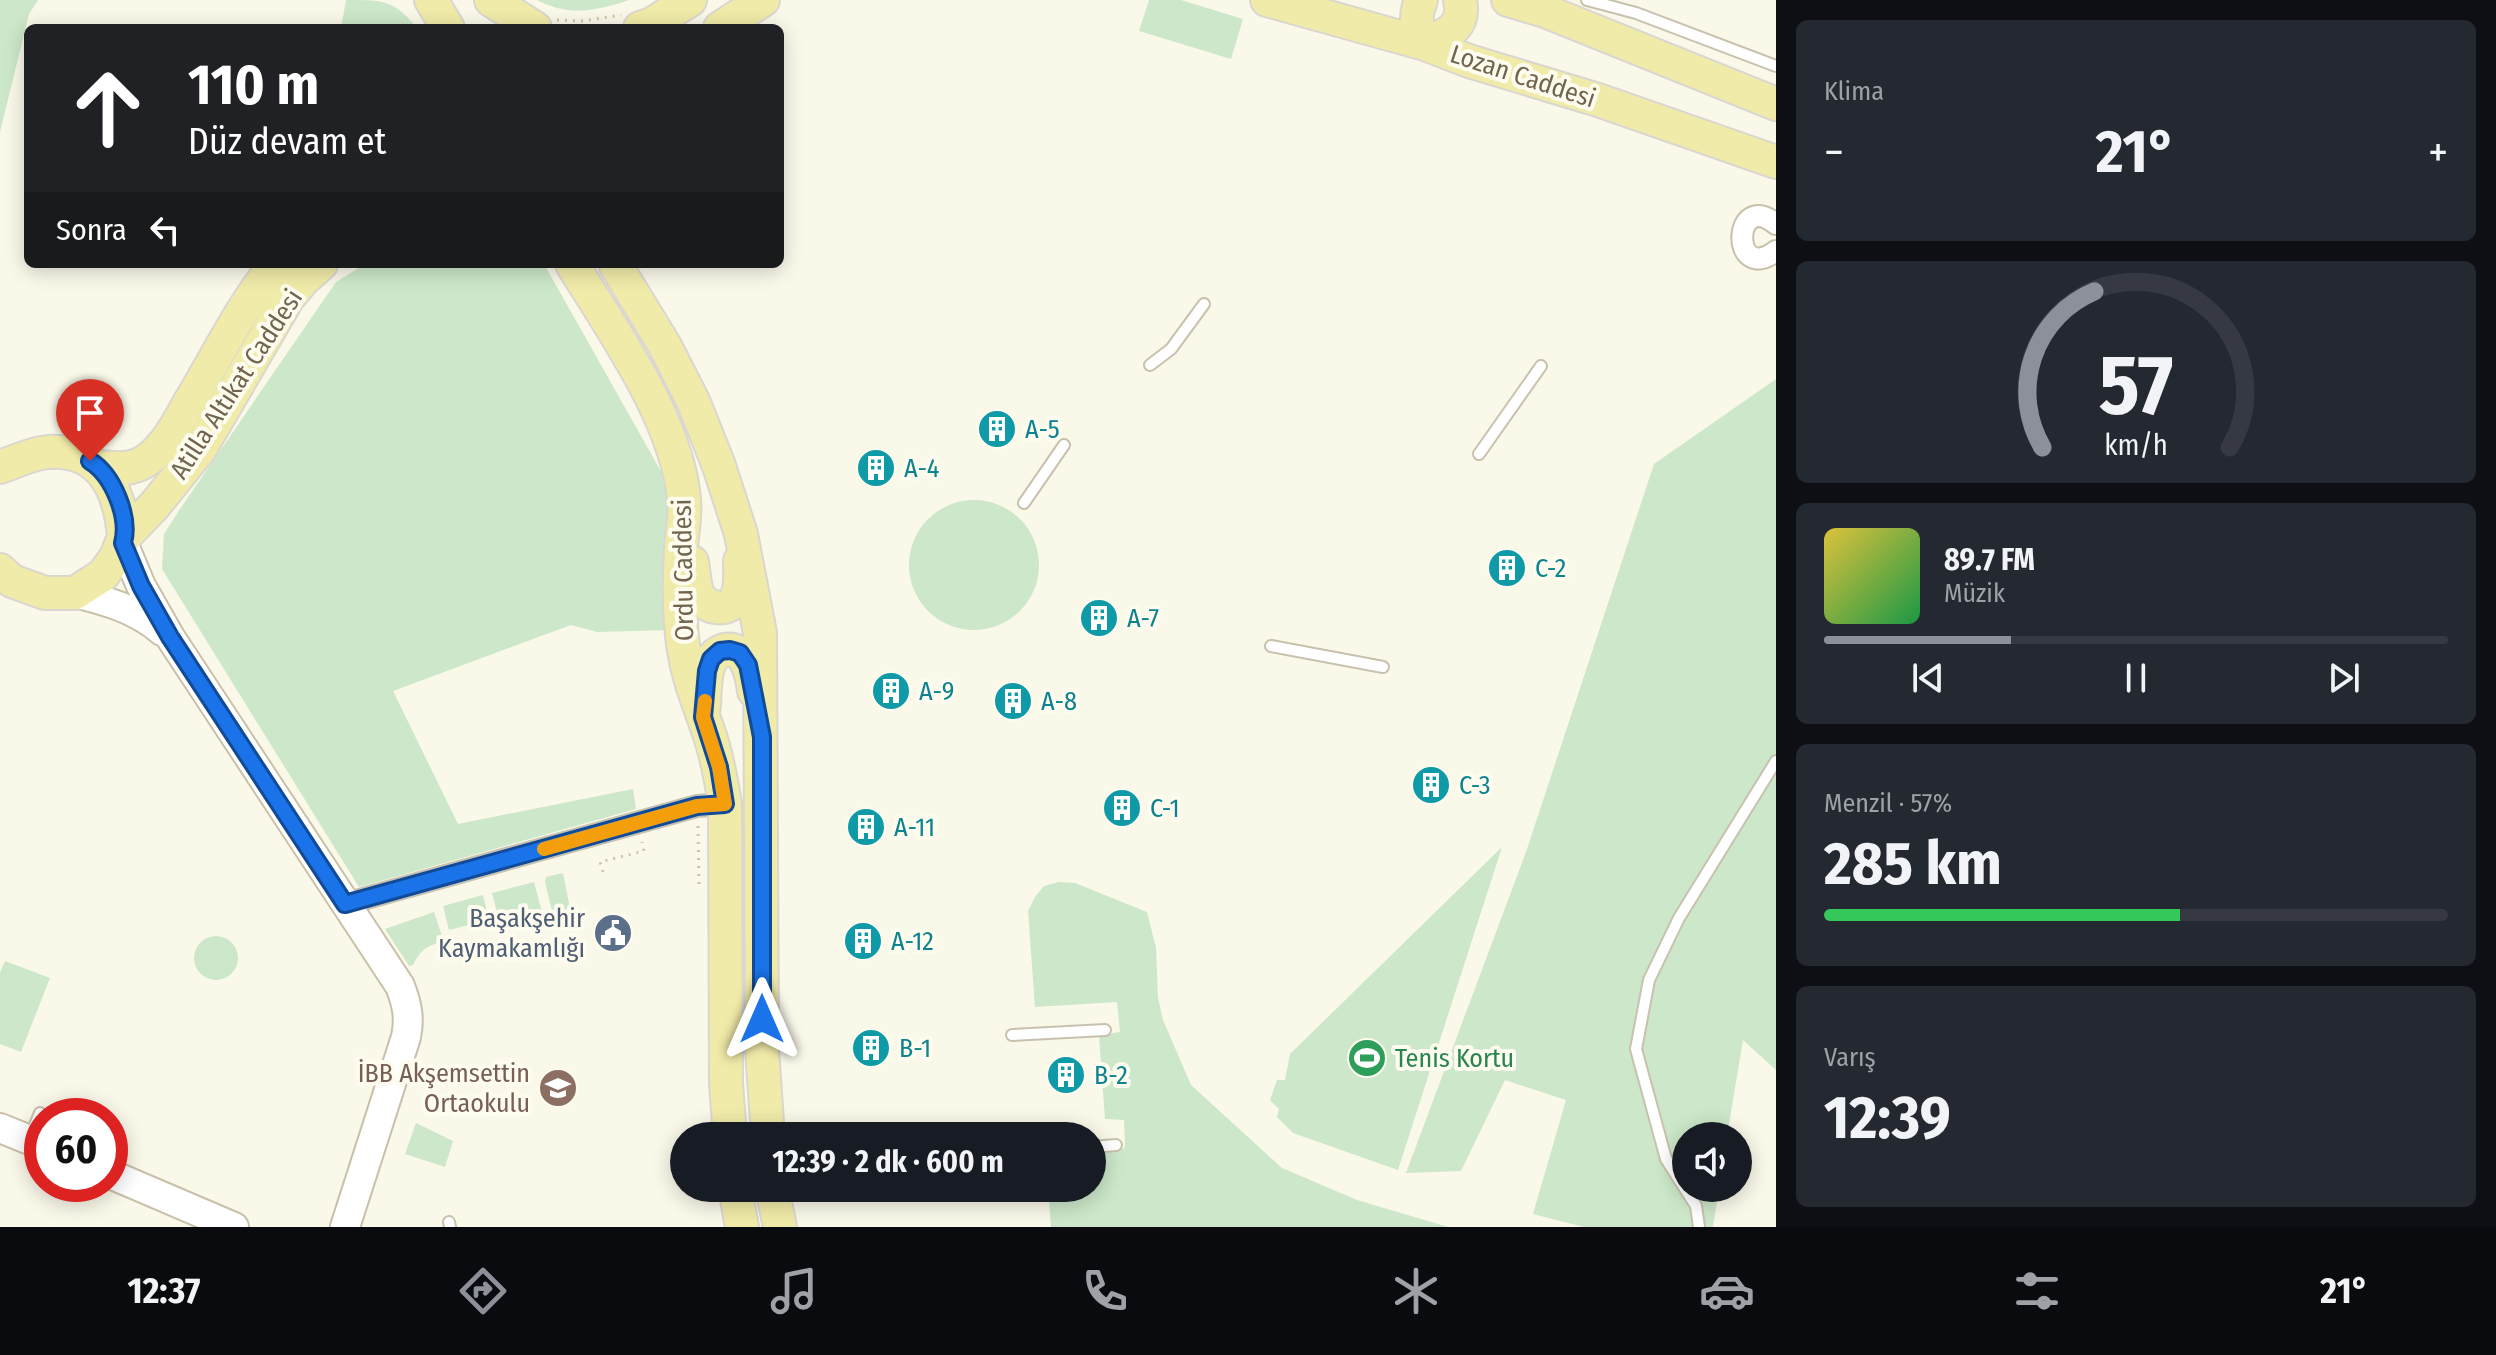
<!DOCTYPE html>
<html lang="tr">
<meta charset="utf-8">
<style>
body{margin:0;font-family:"Fira Sans Condensed",sans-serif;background:#242831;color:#f1f3f6;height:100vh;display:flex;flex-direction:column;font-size:30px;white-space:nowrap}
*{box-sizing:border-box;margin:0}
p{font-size:26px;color:#9ea1a6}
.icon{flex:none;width:44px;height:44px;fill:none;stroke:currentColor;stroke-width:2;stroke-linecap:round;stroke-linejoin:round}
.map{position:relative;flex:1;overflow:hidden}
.panel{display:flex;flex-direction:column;gap:20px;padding:20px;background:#0d0f14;width:720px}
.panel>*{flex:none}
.hud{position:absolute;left:24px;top:24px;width:760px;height:244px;border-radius:12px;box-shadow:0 4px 20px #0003;background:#202124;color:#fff;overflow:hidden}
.tools{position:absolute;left:1672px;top:1122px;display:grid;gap:16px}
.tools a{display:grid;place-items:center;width:80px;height:80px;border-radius:50%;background:#171b24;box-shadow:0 4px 20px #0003;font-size:40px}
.speed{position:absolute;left:24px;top:1098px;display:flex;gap:16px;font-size:40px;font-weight:700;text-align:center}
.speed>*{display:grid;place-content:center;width:104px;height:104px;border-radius:50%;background:#171b24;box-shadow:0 4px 20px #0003;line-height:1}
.speed .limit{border:12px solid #d22;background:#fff;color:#111}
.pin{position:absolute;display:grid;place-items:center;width:68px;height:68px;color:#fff;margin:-82px -34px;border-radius:50% 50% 50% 0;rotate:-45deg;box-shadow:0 0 8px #0007}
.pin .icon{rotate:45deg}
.me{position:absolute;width:88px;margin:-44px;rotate:0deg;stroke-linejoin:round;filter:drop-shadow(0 0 6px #0008)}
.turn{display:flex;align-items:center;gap:28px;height:168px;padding:0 32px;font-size:36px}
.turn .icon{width:104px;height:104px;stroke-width:2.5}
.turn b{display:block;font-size:56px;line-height:68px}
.then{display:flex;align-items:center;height:76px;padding:0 32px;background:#0003;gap:16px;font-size:30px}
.big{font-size:60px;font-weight:700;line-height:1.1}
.panel .card{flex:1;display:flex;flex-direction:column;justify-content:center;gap:12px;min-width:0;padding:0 28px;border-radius:12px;background:#242831}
.panel .dial{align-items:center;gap:0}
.dial svg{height:208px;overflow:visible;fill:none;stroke:#363941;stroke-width:7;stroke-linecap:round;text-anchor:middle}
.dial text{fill:#f1f3f6;stroke:none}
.song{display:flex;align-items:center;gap:24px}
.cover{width:96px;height:96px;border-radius:12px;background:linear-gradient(135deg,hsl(50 70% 55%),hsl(140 70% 35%))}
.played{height:8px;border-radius:4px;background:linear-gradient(90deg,#8c9099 30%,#363941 30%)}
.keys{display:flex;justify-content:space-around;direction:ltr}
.heat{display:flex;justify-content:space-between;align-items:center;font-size:44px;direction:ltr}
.charge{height:12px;border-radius:6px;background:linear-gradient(90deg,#34c759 57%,#363941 0)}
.trip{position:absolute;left:670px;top:1122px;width:436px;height:80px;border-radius:40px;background:#171b24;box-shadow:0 4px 20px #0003;font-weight:700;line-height:80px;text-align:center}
.menu{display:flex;height:128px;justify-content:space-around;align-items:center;background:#090b0e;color:#9ea1a6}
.menu .icon{width:56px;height:56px}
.menu .active{color:#8c9099}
.menu b{font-size:36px;color:#f1f3f6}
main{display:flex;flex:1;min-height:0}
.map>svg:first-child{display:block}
.green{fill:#cce7c9}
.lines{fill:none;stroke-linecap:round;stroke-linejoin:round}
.lane-casing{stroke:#c8c1ad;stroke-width:14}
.street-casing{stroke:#c8c1ad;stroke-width:24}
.secondary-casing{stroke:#c9c0a9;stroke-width:32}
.primary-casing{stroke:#dad7d1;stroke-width:36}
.path{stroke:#d2c3a7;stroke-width:3;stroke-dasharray:2 6;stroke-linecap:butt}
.lane{stroke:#fff;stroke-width:10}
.street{stroke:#fff;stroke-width:20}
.secondary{stroke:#fff;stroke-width:28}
.primary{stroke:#f1eba9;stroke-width:32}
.route-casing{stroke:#114b97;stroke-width:20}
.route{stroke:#1a73e8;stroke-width:14}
.slow{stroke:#f59e0b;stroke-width:14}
.labels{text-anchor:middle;stroke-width:8;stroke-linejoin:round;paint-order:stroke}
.street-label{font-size:26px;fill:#72654f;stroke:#fdfcef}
.culture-label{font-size:26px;fill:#0d838f;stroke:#fdfcef;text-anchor:start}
.service-label{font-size:26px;fill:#4e5e75;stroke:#fdfcef;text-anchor:end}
.leisure-label{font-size:26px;fill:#27864d;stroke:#fdfcef;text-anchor:start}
.education-label{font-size:26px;fill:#785e54;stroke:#fdfcef;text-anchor:end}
</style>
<main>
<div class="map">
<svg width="1776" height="1227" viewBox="0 0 1776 1227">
<rect width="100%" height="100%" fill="#faf8e9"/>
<!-- green -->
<path class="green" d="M0 0H38L29 14 0 132Z
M346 0C384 0 394 0 417 28H341Z
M537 0H629C596 11 570 17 537 0Z
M1149 0H1181L1243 19 1231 59 1139 31Z
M365 264H544L676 498 671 630 597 632 571 625 393 691 458 824 633 789 636 809 359 887 162 569 164 534 178 512 336 282Z
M1776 379V1070L1743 1040 1727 1136H1686V1188H1719L1713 1227H1584L1533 1214 1566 1100 1505 1080 1461 1171 1406 1173 1526 852 1654 464Z
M909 565a65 65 0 1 1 130 0a65 65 0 1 1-130 0Z
M1502 847 1398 1170 1293 1133 1277 1117 1279 1109 1270 1100 1277 1080H1285L1290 1054Z
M563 873 573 924 567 926 558 914 552 911 545 882 546 877Z
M534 882 542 912 531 915 523 909 498 916 492 893Z
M1059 882 1075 883 1147 912 1156 948 1158 998 1163 1020 1191 1085 1282 1168 1357 1200 1448 1227H1051L1048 1188H1092V1152L1125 1148 1124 1120 1105 1119 1099 1035 1120 1032 1117 1002 1035 1007 1028 911 1035 897 1044 886Z
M483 895 489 920 449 930 443 906Z
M434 912 444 942C426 945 421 950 413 965L409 966 385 929Z
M194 958a22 22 0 1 1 44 0a22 22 0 1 1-44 0Z
M5 961 50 978 21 1052 0 1044V973Z
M416 1123 453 1141 445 1167 405 1154Z"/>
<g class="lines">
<defs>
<path id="lane" d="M1587 0 1636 13 1776 66
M1150 365 1171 349 1204 304
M1479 454 1541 366
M1024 503 1064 445
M1271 646 1383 667
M1012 1035 1105 1030
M30 1137 40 1113
M1092 1147 1116 1145
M449 1222 450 1227
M1699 1227 1696 1206 1666 1159 1636 1049 1649 980 1679 918 1776 761"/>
<path id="street" d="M1776 224C1732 189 1730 285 1776 251
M345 904 697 806 725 804"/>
<path id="secondary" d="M123 543 141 586 170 637 400 986C407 1004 410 1018 406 1037L345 1227
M75 593C107 601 136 609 162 631
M0 1128 42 1145
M110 1174 234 1227"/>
<path id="primary" d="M431 0 448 28
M491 0 535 28
M1267 0 1425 44 1469 61 1598 100 1776 162
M1421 0C1414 16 1416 29 1425 44 1447 34 1466 28 1460 0
M1508 0 1545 11 1776 104
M640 28 652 24 690 0
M720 28 763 0
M572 264C613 331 677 420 684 499 686 515 682 532 681 548 679 580 679 613 683 645 688 679 698 701 709 733 717 756 721 779 725 804L726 1084 730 1136
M615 264 665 346 694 403 719 466 741 534 760 633 762 1050 768 1136
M0 467C14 462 27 456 41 453 99 444 120 488 124 537
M100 467C117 469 133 470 147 460 167 446 179 421 191 400 218 355 242 305 276 264
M692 562C694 572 694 585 698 594 704 608 726 613 735 600 742 589 740 573 740 561
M0 570 12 581 45 593H75L103 575 116 557 124 537 154 506 200 449 288 298 304 279 321 264
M704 706C705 692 704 675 710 662 713 656 718 652 724 650 746 645 752 675 754 691
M735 1188 742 1227
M772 1188 780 1227"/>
</defs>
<!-- lane casing -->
<use href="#lane" class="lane-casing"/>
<!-- street casing -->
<use href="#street" class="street-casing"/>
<!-- secondary casing -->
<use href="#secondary" class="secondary-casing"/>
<!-- primary casing -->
<use href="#primary" class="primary-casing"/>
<!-- path -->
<path class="path" d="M557 20 582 21 621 15
M698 826 699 886
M603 872 600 862 644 851 642 842"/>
<!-- lane -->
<use href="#lane" class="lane"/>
<!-- street -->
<use href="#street" class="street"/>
<!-- secondary -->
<use href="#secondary" class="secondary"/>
<!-- primary -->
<use href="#primary" class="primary"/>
</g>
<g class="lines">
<defs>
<path id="route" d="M90 461C113 475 130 517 123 543L141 586 170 637 345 904 697 806 725 804 719 767 703 717 707 671 711 659 720 651 730 650 740 653 748 665 762 737V1019"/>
</defs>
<!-- route casing -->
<use href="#route" class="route-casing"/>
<!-- route -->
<use href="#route" class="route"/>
<!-- slow -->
<path class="slow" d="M544 849 697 806 725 804 719 767 703 717 705 701"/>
</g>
<!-- icons -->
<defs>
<symbol id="building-disc" viewBox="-11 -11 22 22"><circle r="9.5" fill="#0f9aa8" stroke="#fdfcef"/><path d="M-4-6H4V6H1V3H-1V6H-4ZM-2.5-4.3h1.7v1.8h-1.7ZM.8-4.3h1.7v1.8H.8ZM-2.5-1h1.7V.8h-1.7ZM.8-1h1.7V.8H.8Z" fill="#fff"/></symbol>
<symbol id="civic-disc" viewBox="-11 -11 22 22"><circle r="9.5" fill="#5c6f8a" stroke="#fdfcef"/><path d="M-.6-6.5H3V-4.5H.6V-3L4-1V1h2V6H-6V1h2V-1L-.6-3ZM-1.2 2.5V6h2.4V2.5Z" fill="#fff"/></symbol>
<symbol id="stadium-disc" viewBox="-11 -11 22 22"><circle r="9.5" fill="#2e9e5b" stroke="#fdfcef"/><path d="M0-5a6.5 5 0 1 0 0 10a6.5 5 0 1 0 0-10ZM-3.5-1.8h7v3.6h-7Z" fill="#fff"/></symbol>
<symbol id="school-disc" viewBox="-11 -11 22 22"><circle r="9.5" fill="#8d6e63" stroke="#fdfcef"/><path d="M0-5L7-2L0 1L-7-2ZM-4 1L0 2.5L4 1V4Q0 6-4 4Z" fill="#fff"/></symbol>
</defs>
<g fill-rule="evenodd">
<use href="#building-disc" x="975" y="407" width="44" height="44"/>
<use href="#building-disc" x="854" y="446" width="44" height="44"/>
<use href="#building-disc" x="1485" y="546" width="44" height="44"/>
<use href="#building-disc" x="1077" y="596" width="44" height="44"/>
<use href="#building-disc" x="869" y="669" width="44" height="44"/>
<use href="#building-disc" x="991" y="679" width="44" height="44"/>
<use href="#building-disc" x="1409" y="763" width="44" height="44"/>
<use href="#building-disc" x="1100" y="786" width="44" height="44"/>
<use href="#building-disc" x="844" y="805" width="44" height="44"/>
<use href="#civic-disc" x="591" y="911" width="44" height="44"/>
<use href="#building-disc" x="841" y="919" width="44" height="44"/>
<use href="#building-disc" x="849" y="1026" width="44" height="44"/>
<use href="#stadium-disc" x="1345" y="1036" width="44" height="44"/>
<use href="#building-disc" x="1044" y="1053" width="44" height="44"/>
<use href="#school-disc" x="536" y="1066" width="44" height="44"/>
</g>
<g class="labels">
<!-- street labels -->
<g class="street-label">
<text transform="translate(1523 76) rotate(18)" y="9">Lozan Caddesi</text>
<text transform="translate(236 384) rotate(-57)" y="9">Atilla Altıkat Caddesi</text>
<text transform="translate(683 570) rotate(-91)" y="9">Ordu Caddesi</text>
</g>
<!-- culture labels -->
<g class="culture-label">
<text x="1025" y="438">A-5</text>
<text x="904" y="477">A-4</text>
<text x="1535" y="577">C-2</text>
<text x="1127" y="627">A-7</text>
<text x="919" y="700">A-9</text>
<text x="1041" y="710">A-8</text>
<text x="1459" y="794">C-3</text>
<text x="1150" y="817">C-1</text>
<text x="894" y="836">A-11</text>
<text x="891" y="950">A-12</text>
<text x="899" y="1057">B-1</text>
<text x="1094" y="1084">B-2</text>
</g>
<!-- service labels -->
<g class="service-label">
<text x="585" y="927">Başakşehir<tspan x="585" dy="30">Kaymakamlığı</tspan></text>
</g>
<!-- leisure labels -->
<g class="leisure-label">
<text x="1395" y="1067">Tenis Kortu</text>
</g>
<!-- education labels -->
<g class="education-label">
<text x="530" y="1082">İBB Akşemsettin<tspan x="530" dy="30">Ortaokulu</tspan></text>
</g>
</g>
</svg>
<div class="tools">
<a><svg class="icon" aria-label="sound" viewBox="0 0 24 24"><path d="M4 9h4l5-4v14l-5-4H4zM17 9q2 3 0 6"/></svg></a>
</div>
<div class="speed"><div class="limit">60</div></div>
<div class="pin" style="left:90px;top:461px;background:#d93025"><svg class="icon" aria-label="arrive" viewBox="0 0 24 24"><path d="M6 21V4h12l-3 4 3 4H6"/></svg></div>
<svg class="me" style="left:762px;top:1019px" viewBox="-20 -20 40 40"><path d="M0-17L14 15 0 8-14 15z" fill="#1a73e8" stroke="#fff" stroke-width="4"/></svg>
<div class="trip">12:39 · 2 dk · 600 m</div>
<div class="hud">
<div class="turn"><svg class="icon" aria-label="ahead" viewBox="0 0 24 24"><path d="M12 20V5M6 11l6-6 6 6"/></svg><div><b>110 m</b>Düz devam et</div></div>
<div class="then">Sonra<svg class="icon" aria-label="left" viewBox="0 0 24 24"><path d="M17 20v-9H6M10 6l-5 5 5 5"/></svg></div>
</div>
</div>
<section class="panel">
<div class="card"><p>Klima</p>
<div class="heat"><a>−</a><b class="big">21°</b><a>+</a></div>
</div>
<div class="card dial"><svg viewBox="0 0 100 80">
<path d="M14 69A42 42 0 1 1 86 69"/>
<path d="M14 69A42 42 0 0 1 34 9" stroke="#8c9099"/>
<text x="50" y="56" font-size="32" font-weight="700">57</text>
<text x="50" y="72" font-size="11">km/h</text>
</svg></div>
<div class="card">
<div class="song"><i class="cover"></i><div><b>89.7 FM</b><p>Müzik</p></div></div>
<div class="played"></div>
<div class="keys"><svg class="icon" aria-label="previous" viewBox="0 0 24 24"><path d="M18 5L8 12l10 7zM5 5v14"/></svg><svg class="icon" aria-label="pause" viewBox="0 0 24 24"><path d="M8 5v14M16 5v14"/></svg><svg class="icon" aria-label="next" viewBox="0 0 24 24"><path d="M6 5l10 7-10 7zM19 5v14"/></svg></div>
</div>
<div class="card"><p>Menzil · 57%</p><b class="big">285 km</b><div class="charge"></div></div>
<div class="card"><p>Varış</p><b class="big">12:39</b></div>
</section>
</main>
<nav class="menu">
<b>12:37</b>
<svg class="icon active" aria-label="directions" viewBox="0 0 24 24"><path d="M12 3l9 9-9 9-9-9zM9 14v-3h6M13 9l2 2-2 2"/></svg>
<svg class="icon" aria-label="music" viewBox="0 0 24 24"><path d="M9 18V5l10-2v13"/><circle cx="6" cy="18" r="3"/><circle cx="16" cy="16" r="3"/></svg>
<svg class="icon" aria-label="phone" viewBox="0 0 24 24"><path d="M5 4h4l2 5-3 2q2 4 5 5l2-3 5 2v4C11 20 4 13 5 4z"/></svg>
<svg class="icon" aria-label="climate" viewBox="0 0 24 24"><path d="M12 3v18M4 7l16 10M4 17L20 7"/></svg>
<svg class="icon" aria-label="car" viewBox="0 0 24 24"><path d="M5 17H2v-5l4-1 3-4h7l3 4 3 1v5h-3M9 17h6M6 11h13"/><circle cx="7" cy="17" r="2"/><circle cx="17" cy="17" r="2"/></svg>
<svg class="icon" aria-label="filters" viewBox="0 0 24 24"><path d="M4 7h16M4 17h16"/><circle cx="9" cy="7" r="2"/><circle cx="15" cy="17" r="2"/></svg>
<b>21°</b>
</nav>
